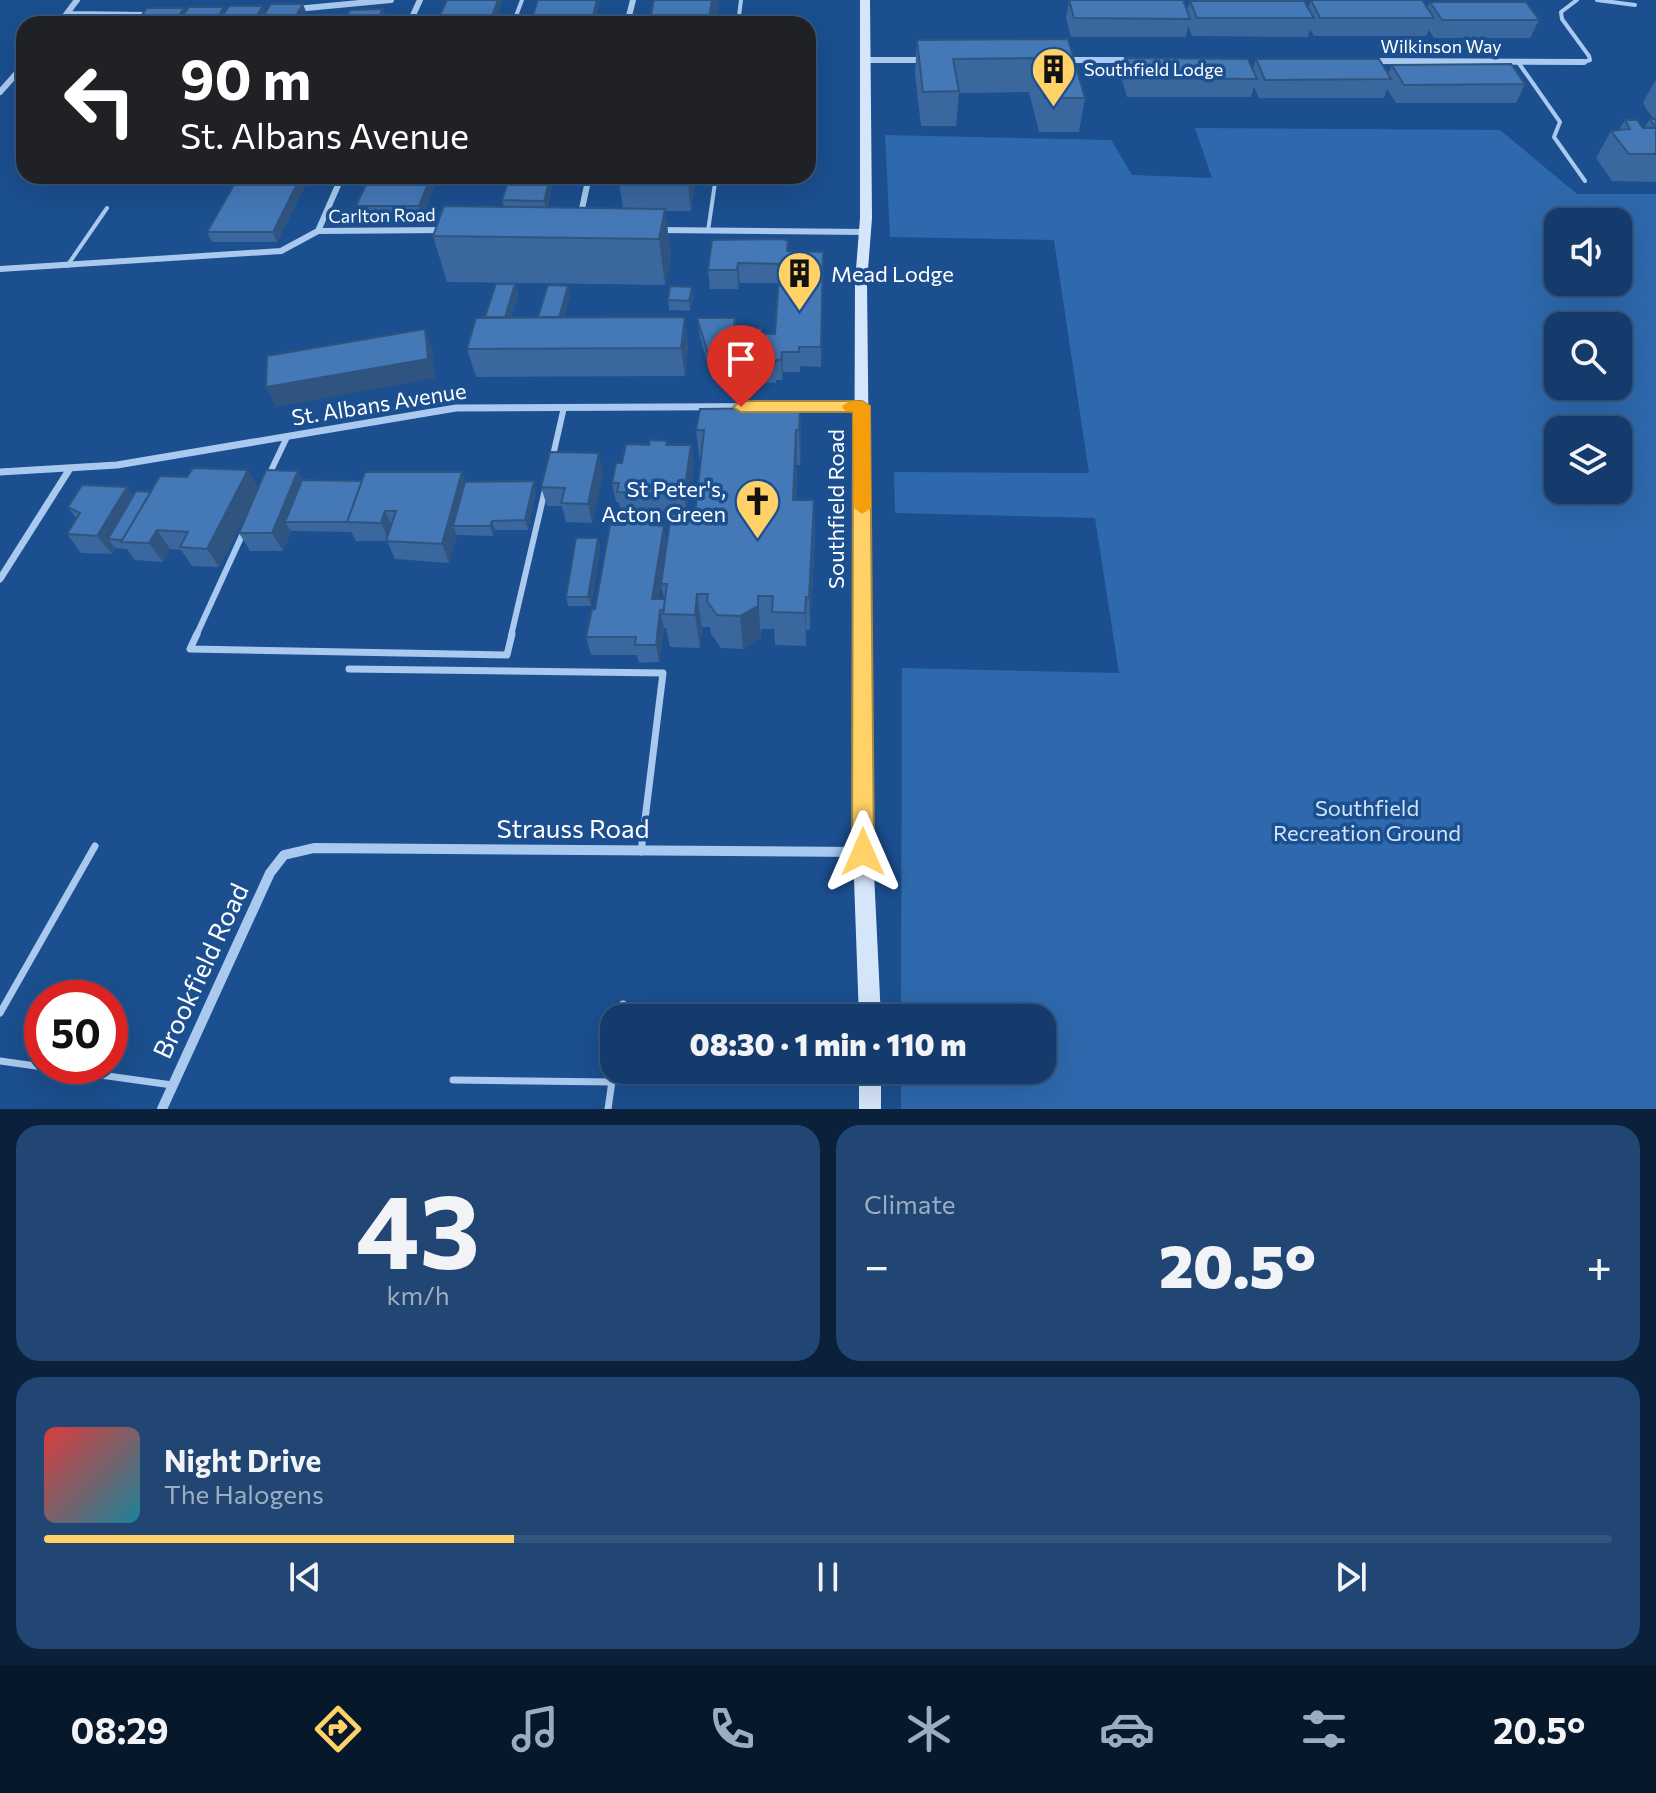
<!DOCTYPE html>
<meta charset="utf-8">
<style>
body{margin:0;font-family:Commissioner,sans-serif;background:#214673;color:#f1f3f6;height:100vh;display:flex;flex-direction:column;font-size:30px;white-space:nowrap}
*{box-sizing:border-box;margin:0}
p{font-size:26px;color:#9dadc1}
.icon{flex:none;width:44px;height:44px;fill:none;stroke:currentColor;stroke-width:2;stroke-linecap:round;stroke-linejoin:round}
.map{position:relative;height:1109px;overflow:hidden}
.details{display:flex;flex-direction:column;gap:16px;padding:16px;background:#0b203b;flex:1}
.details>*{flex:none}
.top-card{position:absolute;left:16px;top:16px;width:800px;height:168px;border-radius:24px;box-shadow:0 8px 32px #0002,0 0 0 2px #33557e;background:#202124;color:#fff;overflow:hidden}
.tools{position:absolute;left:1544px;top:208px;display:grid;gap:16px}
.tools a{display:grid;place-items:center;width:88px;height:88px;border-radius:16px;background:#143b6b;box-shadow:0 8px 32px #0002,0 0 0 2px #33557e;font-size:40px}
.speed{position:absolute;left:24px;top:980px;display:flex;gap:16px;font-size:40px;font-weight:700;text-align:center}
.speed>*{display:grid;place-content:center;width:104px;height:104px;border-radius:50%;background:#143b6b;box-shadow:0 8px 32px #0002,0 0 0 2px #33557e;line-height:1}
.speed .limit{border:12px solid #d22;background:#fff;color:#111}
.pin{position:absolute;display:grid;place-items:center;width:68px;height:68px;color:#fff;margin:-82px -34px;border-radius:50% 50% 50% 0;rotate:-45deg;box-shadow:0 0 8px #0007}
.pin .icon{rotate:45deg}
.me{position:absolute;width:88px;margin:-44px;rotate:0deg;stroke-linejoin:round;filter:drop-shadow(0 0 6px #0008)}
.turn{display:flex;align-items:center;gap:28px;height:168px;padding:0 32px;font-size:36px}
.turn .icon{width:104px;height:104px;stroke-width:2.5}
.turn b{display:block;font-size:56px;line-height:68px}
.big{font-size:60px;font-weight:800;line-height:1.1}
.details .tile{flex:1;display:flex;flex-direction:column;justify-content:center;gap:12px;min-width:0;padding:0 28px;border-radius:24px;background:#214673}
.details .dial{align-items:center;gap:0}
.dial b{font-size:104px;line-height:1}
.song{display:flex;align-items:center;gap:24px}
.cover{width:96px;height:96px;border-radius:12px;background:linear-gradient(135deg,hsl(0 70% 55%),hsl(190 70% 35%))}
.played{height:8px;border-radius:4px;background:linear-gradient(90deg,#ffd166 30%,#33557e 30%)}
.keys{display:flex;justify-content:space-around;direction:ltr}
.heat{display:flex;justify-content:space-between;align-items:center;font-size:44px;direction:ltr}
.details .tiles{flex:1;display:grid;gap:16px;grid-template-columns:1fr 1fr}
.tile:last-child{grid-column:span 2}
.trip{position:absolute;left:600px;top:1004px;width:456px;height:80px;border-radius:24px;background:#143b6b;box-shadow:0 8px 32px #0002,0 0 0 2px #33557e;font-weight:800;line-height:80px;text-align:center}
.tabs{display:flex;height:128px;justify-content:space-around;align-items:center;background:#08182b;color:#9dadc1}
.tabs .icon{width:56px;height:56px}
.tabs .on{color:#ffd166}
.tabs b{font-size:36px;color:#f1f3f6}
.map>svg:first-child{display:block}
.green{fill:#2e69ad;fill-rule:evenodd}
.lines{fill:none;stroke-linecap:round;stroke-linejoin:round}
.lane-far2{stroke:#a9c9ee;stroke-width:4}
.lane-far1{stroke:#a9c9ee;stroke-width:6}
.lane{stroke:#a9c9ee;stroke-width:7}
.street-far2{stroke:#a9c9ee;stroke-width:6}
.street-far1{stroke:#a9c9ee;stroke-width:7}
.street{stroke:#a9c9ee;stroke-width:10}
.secondary{fill:#d6e6fa;fill-rule:evenodd}
.wall{fill:#3a679d;fill-rule:evenodd}
.shaded-wall{fill:#305480}
.building{fill:#4478b7;stroke:#305480;stroke-width:2}
.route{fill:#ffd166;stroke:#a68842;stroke-width:2}
.slow{fill:#f59e0b}
.labels{text-anchor:middle;stroke-width:7;stroke-linejoin:round;paint-order:stroke}
.far-street-label{font-size:18px;fill:#fff;stroke:#1b4f8f}
.far-poi-label{font-size:18px;fill:#fff;stroke:#1b4f8f;text-anchor:start}
.poi-label{font-size:22px;fill:#fff;stroke:#1b4f8f;text-anchor:start}
.street-label{font-size:22px;fill:#fff;stroke:#1b4f8f}
.park-label{font-size:22px;fill:#cfe3fa;stroke:#1b4f8f}
.near-street-label{font-size:26px;fill:#fff;stroke:#1b4f8f}
</style>
<div class="map">
<svg width="1656" height="1109" viewBox="0 0 1656 1109">
<rect width="100%" height="100%" fill="#1b4f8f"/>
<!-- green -->
<path class="green" d="M1195 128 1500 130 1577 194H1656V1109H901V1070H1042V1018H901L902 668 1119 673 1095 518 895 513 894 472 1089 473 1054 240 890 237 885 135 1111 140 1132 175 1212 178ZM1618 222V282H1558V222ZM1558 326H1618V386H1558ZM1558 430H1618V490H1558Z"/>
<g class="lines">
<!-- lane-far2 -->
<path class="lane-far2" d="M1577 0 1561 12 1562 19 1589 56 1590 60 1584 62
M1597 0 1635 5
M513 24 522 0
M738 24 741 0
M1518 62 1560 122 1554 137 1585 181
M708 231 716 176
M67 266 107 208"/>
<!-- lane-far1 -->
<path class="lane-far1" d="M552 460 564 407
M268 477 287 437
M196 636 244 531
M511 636 545 490"/>
<!-- lane -->
<path class="lane" d="M197 634 190 649 507 655 512 634
M349 669 663 673 641 852
M0 1013 95 846
M621 1018 623 1004
M0 1061 172 1085
M453 1080 612 1082
M608 1109 614 1067"/>
<!-- street-far2 -->
<path class="street-far2" d="M296 9 391 0
M68 14 151 15
M59 24 77 0
M409 24 420 0
M627 24 633 0
M866 60H925
M1063 60H1133
M1371 61 1584 62
M0 92 24 65
M580 218 589 176
M658 230 866 232
M318 231 342 176
M0 269 281 251 318 231 445 230"/>
<!-- street-far1 -->
<path class="street-far1" d="M0 472 117 465 456 408 862 406
M0 579 69 470"/>
<!-- street -->
<path class="street" d="M162 1109 270 873 284 855 314 848 860 852"/>
<!-- secondary -->
<path class="secondary" d="M860 0H870L872 218 867 282 873 852 881 1018H859L853 852 855 282 860 218Z
M859 1070H881V1109H859Z"/>
</g>
<!-- wall -->
<path class="wall" d="M1069 0 1187 11 1190 1 1308 8 1311 0 1427 8 1430 2 1539 20 1530 38H1434L1429 30 1426 36H1314L1310 29 1308 37 1192 36 1188 26 1186 37H1071L1066 18Z
M383 9 386 18 383 24H324L346 22 345 20Z
M1068 39 1085 98 1079 132H1039L1029 92 959 93 956 126H921L915 74 917 40Z
M1125 58 1253 69 1256 59 1388 74 1392 65 1525 84 1516 103H1396L1387 89 1384 98H1259L1254 87 1251 97H1127L1121 77Z
M1656 80V182L1612 181 1596 158 1611 131 1619 130 1625 120 1644 128 1650 119H1654L1646 109 1643 102Z
M239 176H310L277 242H212L207 232Z
M370 176H438L423 216H360L356 206Z
M510 176H555L547 208H623L618 176H696L691 211H665L671 255 665 285 447 282 433 236 504 207 502 200Z
M788 241V251L823 252 821 367 800 366V372H783L782 380H776V383L712 379 700 337 697 318H735L736 328H762V334H775L778 283H740L738 289H710L708 270Z
M515 284 518 294 511 318 538 317 570 295 564 317 688 345 685 376 476 377 467 349 485 318Z
M692 287 693 297 690 311 669 310 668 300Z
M786 411H800L801 446 800 465H797L796 500H814L815 535 810 630H806V646L775 645 774 629H761V639L743 649 721 648 711 634 710 627H702L700 648 670 647 666 628H664L659 662 639 663 637 655H591L586 637 625 525 651 518 652 526 667 542 695 514 700 463 696 430ZM661 584 664 599H659V596Z
M667 445H691L694 464 686 512 620 510 619 502H616L612 483 622 463Z
M298 471 302 480 362 481 462 472 465 482 536 491 528 530H495L493 536 457 535 449 563 395 559 387 541H356L351 532 291 531 283 551H250L239 533 250 506 219 567 192 566 181 550 170 549 163 562 135 560 127 549 115 548 112 554 81 553 67 534 76 518 68 507 151 492 187 477 258 488Z
M603 472 592 523 566 522 562 506H547L541 487Z
M598 538 600 548 591 606H568L566 597Z"/>
<!-- shaded-wall -->
<path class="shaded-wall" d="M498 0H503L495 24H489Z
M597 0H601L595 24H591Z
M712 0H719L716 24H708Z
M303 4 310 22 309 24H291Z
M263 6 270 24H251Z
M224 7 231 24H213Z
M184 8 191 24H173Z
M383 9 386 18 383 24H378L377 20Z
M301 176H310L277 242 273 232Z
M431 176H438L423 216 419 206Z
M551 176H555L546 210 544 201Z
M687 176H696L691 211Z
M665 209 671 255 665 285 659 239Z
M738 263 740 283 738 289 737 270Z
M515 284 518 294 508 327 505 317Z
M568 286 570 295 561 328 559 319Z
M692 287 693 297 690 311 689 301Z
M685 317 688 345 685 376 681 348Z
M425 329 432 348 435 378 276 407 266 387Z
M782 352 783 372 782 380 781 360Z
M800 411 801 446 800 465 799 430Z
M796 430 797 465 794 534 793 500Z
M691 445 694 464 686 512 684 494Z
M599 453 603 472 592 523 588 504Z
M248 470 259 489 219 567 207 549Z
M298 471 307 490 285 522 291 531 283 551 272 533Z
M462 472 468 491 453 526 457 535 449 563 442 544Z
M534 481 536 491 528 530 525 520Z
M127 487 140 505 108 539 115 548 112 554 97 536Z
M814 500 815 535 810 630 809 597Z
M385 511 394 530 389 541 381 523Z
M492 521 495 530 493 536 490 526Z
M664 526 667 545 656 617 652 599Z
M157 530 170 549 163 562 149 543Z
M598 538 600 548 591 606 588 597Z
M697 594 702 627 700 648 695 615Z
M758 596 761 639 743 649 740 616Z
M806 597V646L805 613Z
M660 610 664 628 659 662 656 645Z"/>
<!-- building -->
<path class="building" d="M447 0H498L489 24H436Z
M538 0H597L591 24H530Z
M654 0H712L708 24H649Z
M1069 0H1183L1190 19 1074 18Z
M1311 0H1422L1434 18H1320Z
M1190 1H1304L1314 18H1197Z
M1430 2H1526L1539 20H1442Z
M271 4H303L291 24H258Z
M229 6H263L251 24H217Z
M189 7H224L213 24H177Z
M147 8H184L173 24H135Z
M383 9 377 20H345L350 10Z
M326 22H380L379 24H324Z
M1068 39 1085 98H1045L1034 58 953 59 959 91 923 92 917 40Z
M1125 58 1248 59 1257 79 1131 78Z
M1256 59H1379L1391 79 1265 80Z
M1511 64 1525 84 1404 85 1392 65Z
M1650 119H1656V128Z
M1625 120H1637L1643 128H1656V154H1629L1611 131 1630 129Z
M239 176H301L273 232H207Z
M370 176H431L419 206H356Z
M510 176H551L544 201 502 200Z
M444 206 665 209 659 239 433 236Z
M783 239 788 241 787 251 823 252 821 347H799V352H782L781 360H776L775 364 710 360 697 318H735L734 328H762L761 334H775L780 264 738 263 737 270H708L712 240Z
M496 284H515L505 317H485Z
M548 285 568 286 559 317H538Z
M670 286 692 287 689 301 668 300Z
M685 317 681 348 467 349 476 318Z
M425 329 428 359 266 387 267 356Z
M786 408 785 411H800L799 430H796L793 500H814L809 597H806L805 613 772 612 773 596H758V606L740 616 717 615 707 601 708 594H697L695 615 663 614 667 584H661L671 514H695L704 430H696L700 409Z
M650 440 667 441 666 445H691L684 494 617 492 619 483H612L616 463H622L626 444 649 445Z
M550 452 599 453 588 504 561 503 565 488 541 487Z
M193 468 248 470 207 549 180 547 188 532 157 530 149 543 121 542 160 476 187 477Z
M266 470 298 471 272 533H239Z
M365 472H462L442 544 386 541 396 511H385L381 523 347 522Z
M302 480 362 481 347 522H285Z
M534 481 525 520 492 521 490 526H453L465 482Z
M82 485 127 487 97 536 67 534 80 513 68 507Z
M136 491 151 492 122 540 108 539Z
M626 518H651L650 525 664 526 652 599H665L664 610H660L656 645H635L636 637H586L592 609H595L610 525H625Z
M576 538H598L588 597H566Z"/>
<!-- route -->
<path class="route" d="M741 401H862L870 406 874 852 871 859 863 863 855 859 852 852 853 412H741L733 407Z"/>
<!-- slow -->
<path class="slow" d="M850 401H862L870 406 871 508 862 514 854 508 853 412 844 410 842 406Z"/>
<!-- icons -->
<defs>
<symbol id="building-pin" viewBox="-11 -11 22 30"><path d="M0 17L-7.5 6A9.5 9.5 0 1 1 7.5 6Z" fill="#ffd166" stroke="#1b4f8f"/><path d="M-4-6H4V6H1V3H-1V6H-4ZM-2.5-4.3h1.7v1.8h-1.7ZM.8-4.3h1.7v1.8H.8ZM-2.5-1h1.7V.8h-1.7ZM.8-1h1.7V.8H.8Z" fill="#111"/></symbol>
<symbol id="church-pin" viewBox="-11 -11 22 30"><path d="M0 17L-7.5 6A9.5 9.5 0 1 1 7.5 6Z" fill="#ffd166" stroke="#1b4f8f"/><path d="M-1.2-6h2.4v3.5h3.3v2.4h-3.3V6h-2.4V-.1h-3.3v-2.4h3.3Z" fill="#111"/></symbol>
</defs>
<g fill-rule="evenodd">
<use href="#building-pin" x="1028" y="44" width="51" height="69"/>
<use href="#building-pin" x="774" y="248" width="51" height="69"/>
<use href="#church-pin" x="732" y="476" width="51" height="69"/>
</g>
<g class="labels">
<!-- far-street labels -->
<g class="far-street-label">
<text x="1441" y="53">Wilkinson Way</text>
<text transform="translate(382 216) rotate(-1)" y="6">Carlton Road</text>
</g>
<!-- far-poi labels -->
<g class="far-poi-label">
<text x="1084" y="76">Southfield Lodge</text>
</g>
<!-- poi labels -->
<g class="poi-label">
<text x="831" y="282">Mead Lodge</text>
<text x="726" y="497" text-anchor="end">St Peter's,<tspan x="726" dy="25">Acton Green</tspan></text>
</g>
<!-- street labels -->
<g class="street-label">
<text transform="translate(379 404) rotate(-9)" y="8">St. Albans Avenue</text>
<text transform="translate(836 509) rotate(-90)" y="8">Southfield Road</text>
</g>
<!-- park labels -->
<g class="park-label">
<text x="1367" y="816">Southfield<tspan x="1367" dy="25">Recreation Ground</tspan></text>
</g>
<!-- near-street labels -->
<g class="near-street-label">
<text x="573" y="838">Strauss Road</text>
<text transform="translate(201 971) rotate(-65)" y="9">Brookfield Road</text>
</g>
</g>
</svg>
<div class="tools">
<a><svg class="icon" aria-label="sound" viewBox="0 0 24 24"><path d="M4 9h4l5-4v14l-5-4H4zM17 9q2 3 0 6"/></svg></a>
<a><svg class="icon" aria-label="search" viewBox="0 0 24 24"><circle cx="10" cy="10" r="6"/><path d="M15 15l6 6"/></svg></a>
<a><svg class="icon" aria-label="layers" viewBox="0 0 24 24"><path d="M12 4l9 5-9 5-9-5zM3 14l9 5 9-5"/></svg></a>
</div>
<div class="speed"><div class="limit">50</div></div>
<div class="pin" style="left:741px;top:407px;background:#d93025"><svg class="icon" aria-label="arrive" viewBox="0 0 24 24"><path d="M6 21V4h12l-3 4 3 4H6"/></svg></div>
<svg class="me" style="left:863px;top:852px" viewBox="-20 -20 40 40"><path d="M0-17L14 15 0 8-14 15z" fill="#ffd166" stroke="#fff" stroke-width="4"/></svg>
<div class="trip">08:30 · 1 min · 110 m</div>
<div class="top-card">
<div class="turn"><svg class="icon" aria-label="left" viewBox="0 0 24 24"><path d="M17 20v-9H6M10 6l-5 5 5 5"/></svg><div><b>90 m</b>St. Albans Avenue</div></div>
</div>
</div>
<section class="details">
<div class="tiles">
<div class="tile dial"><b>43</b><p>km/h</p></div>
<div class="tile"><p>Climate</p>
<div class="heat"><a>−</a><b class="big">20.5°</b><a>+</a></div>
</div>
<div class="tile">
<div class="song"><i class="cover"></i><div><b>Night Drive</b><p>The Halogens</p></div></div>
<div class="played"></div>
<div class="keys"><svg class="icon" aria-label="previous" viewBox="0 0 24 24"><path d="M18 5L8 12l10 7zM5 5v14"/></svg><svg class="icon" aria-label="pause" viewBox="0 0 24 24"><path d="M8 5v14M16 5v14"/></svg><svg class="icon" aria-label="next" viewBox="0 0 24 24"><path d="M6 5l10 7-10 7zM19 5v14"/></svg></div>
</div>
</div>
</section>
<nav class="tabs">
<b>08:29</b>
<svg class="icon on" aria-label="directions" viewBox="0 0 24 24"><path d="M12 3l9 9-9 9-9-9zM9 14v-3h6M13 9l2 2-2 2"/></svg>
<svg class="icon" aria-label="music" viewBox="0 0 24 24"><path d="M9 18V5l10-2v13"/><circle cx="6" cy="18" r="3"/><circle cx="16" cy="16" r="3"/></svg>
<svg class="icon" aria-label="phone" viewBox="0 0 24 24"><path d="M5 4h4l2 5-3 2q2 4 5 5l2-3 5 2v4C11 20 4 13 5 4z"/></svg>
<svg class="icon" aria-label="climate" viewBox="0 0 24 24"><path d="M12 3v18M4 7l16 10M4 17L20 7"/></svg>
<svg class="icon" aria-label="car" viewBox="0 0 24 24"><path d="M5 17H2v-5l4-1 3-4h7l3 4 3 1v5h-3M9 17h6M6 11h13"/><circle cx="7" cy="17" r="2"/><circle cx="17" cy="17" r="2"/></svg>
<svg class="icon" aria-label="filters" viewBox="0 0 24 24"><path d="M4 7h16M4 17h16"/><circle cx="9" cy="7" r="2"/><circle cx="15" cy="17" r="2"/></svg>
<b>20.5°</b>
</nav>
